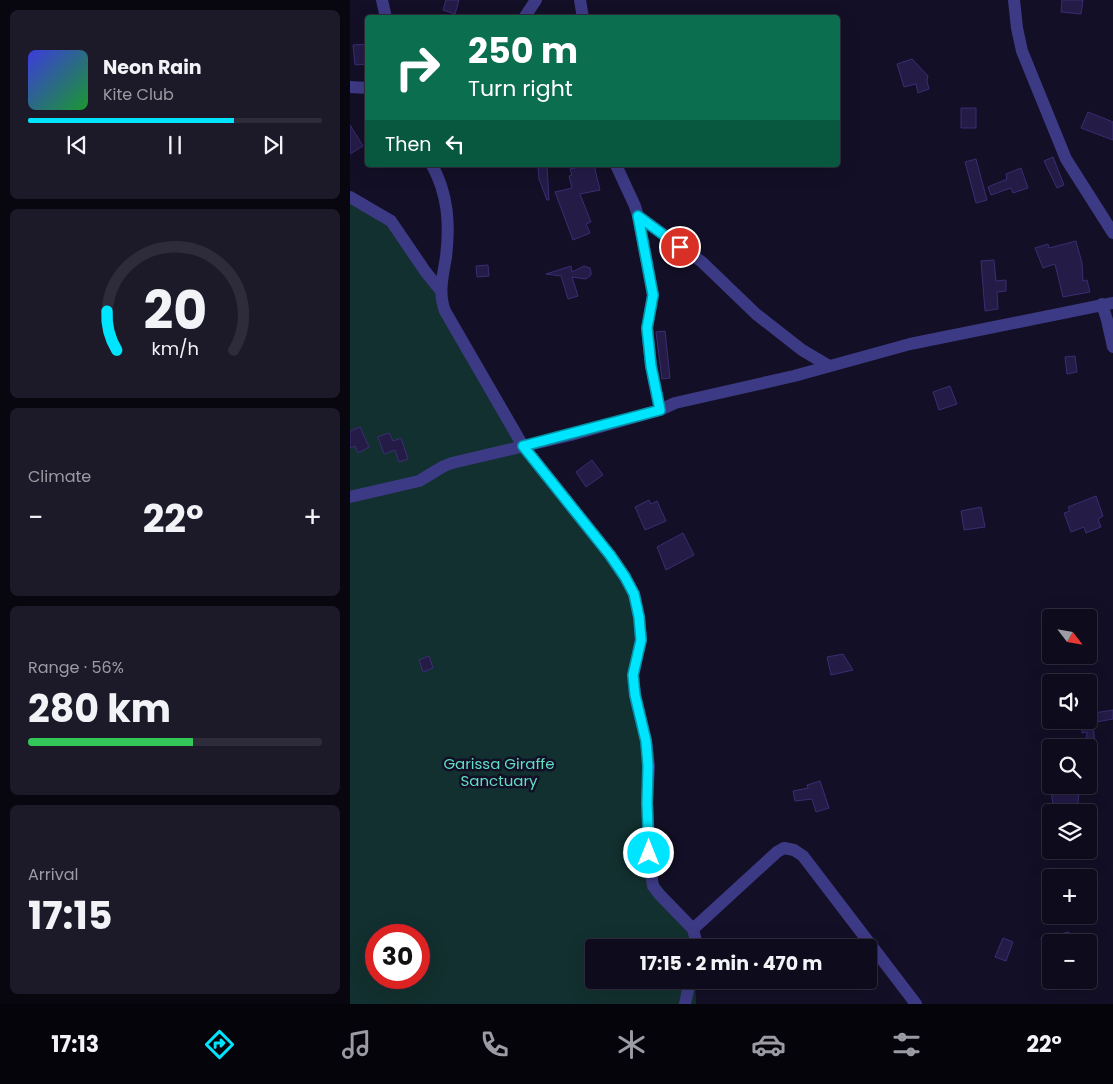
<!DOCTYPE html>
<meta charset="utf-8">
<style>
body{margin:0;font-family:Poppins,sans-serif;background:#1c1929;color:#f1f3f6;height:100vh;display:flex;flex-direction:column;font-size:19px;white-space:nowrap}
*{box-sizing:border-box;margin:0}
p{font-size:16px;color:#9b9ba3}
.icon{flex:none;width:28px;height:28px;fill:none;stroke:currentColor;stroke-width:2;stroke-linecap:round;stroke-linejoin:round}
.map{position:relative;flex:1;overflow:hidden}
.sheet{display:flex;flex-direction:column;gap:10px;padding:10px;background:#08060f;width:350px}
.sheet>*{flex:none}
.guide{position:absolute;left:15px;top:15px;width:475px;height:152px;border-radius:5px;box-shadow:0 5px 20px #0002,0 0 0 1px #2e2b3b;background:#0b6e4f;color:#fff;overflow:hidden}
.needle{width:32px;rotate:121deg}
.buttons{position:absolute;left:692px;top:609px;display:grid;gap:10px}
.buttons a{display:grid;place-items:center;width:55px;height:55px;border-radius:5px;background:#0e0b1c;box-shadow:0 5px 20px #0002,0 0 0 1px #2e2b3b;font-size:25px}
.speed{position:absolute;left:15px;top:924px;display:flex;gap:10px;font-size:25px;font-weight:700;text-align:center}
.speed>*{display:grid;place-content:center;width:65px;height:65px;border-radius:50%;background:#0e0b1c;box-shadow:0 5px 20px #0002,0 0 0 1px #2e2b3b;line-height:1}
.speed .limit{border:8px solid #d22;background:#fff;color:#111}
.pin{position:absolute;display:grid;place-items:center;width:42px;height:42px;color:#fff;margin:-21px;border:2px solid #fff;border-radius:50%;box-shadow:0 1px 5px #0007}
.me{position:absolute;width:55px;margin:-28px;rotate:0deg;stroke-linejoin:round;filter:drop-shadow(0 0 4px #0008)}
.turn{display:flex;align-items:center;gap:18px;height:105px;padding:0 20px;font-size:22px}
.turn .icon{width:65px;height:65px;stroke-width:2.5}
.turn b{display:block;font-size:35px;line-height:42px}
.then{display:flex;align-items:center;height:48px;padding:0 20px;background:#0003;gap:10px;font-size:19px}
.big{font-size:38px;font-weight:700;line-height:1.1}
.sheet .card{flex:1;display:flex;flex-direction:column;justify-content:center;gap:8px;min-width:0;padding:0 18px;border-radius:8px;background:#1c1929}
.sheet .dial{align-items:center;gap:0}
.dial svg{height:130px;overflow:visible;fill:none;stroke:#2e2b3b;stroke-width:7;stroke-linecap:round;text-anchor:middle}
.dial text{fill:#f1f3f6;stroke:none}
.song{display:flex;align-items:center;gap:15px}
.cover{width:60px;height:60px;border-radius:8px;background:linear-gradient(135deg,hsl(240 70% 55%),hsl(130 70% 35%))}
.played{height:5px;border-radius:2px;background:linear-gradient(90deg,#00e5ff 70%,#2e2b3b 70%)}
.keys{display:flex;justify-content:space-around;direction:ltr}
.heat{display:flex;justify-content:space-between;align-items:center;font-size:28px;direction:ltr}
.charge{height:8px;border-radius:4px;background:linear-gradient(90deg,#34c759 56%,#2e2b3b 0)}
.trip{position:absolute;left:235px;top:939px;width:292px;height:50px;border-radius:5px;background:#0e0b1c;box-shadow:0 5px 20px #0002,0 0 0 1px #2e2b3b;font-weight:700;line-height:50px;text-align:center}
.dock{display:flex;height:80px;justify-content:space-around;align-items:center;background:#06040b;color:#9b9ba3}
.dock .icon{width:35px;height:35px}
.dock .selected{color:#00e5ff}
.dock b{font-size:22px;color:#f1f3f6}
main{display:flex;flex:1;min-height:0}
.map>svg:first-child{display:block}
.green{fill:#12302f;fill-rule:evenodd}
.building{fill:#241b47;stroke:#3b2d73}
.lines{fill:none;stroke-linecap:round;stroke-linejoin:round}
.minor{stroke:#3d3a85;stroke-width:12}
.route-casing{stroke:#0095a6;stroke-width:12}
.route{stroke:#00e5ff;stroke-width:9}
.labels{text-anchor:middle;stroke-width:5;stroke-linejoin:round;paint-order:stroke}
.park-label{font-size:15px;fill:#5fe0c0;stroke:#130f26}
</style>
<main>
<section class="sheet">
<div class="card">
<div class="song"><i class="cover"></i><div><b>Neon Rain</b><p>Kite Club</p></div></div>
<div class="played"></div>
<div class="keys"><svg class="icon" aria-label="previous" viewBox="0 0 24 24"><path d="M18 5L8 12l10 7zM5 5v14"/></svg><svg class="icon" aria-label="pause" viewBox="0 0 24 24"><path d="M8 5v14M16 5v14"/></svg><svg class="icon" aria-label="next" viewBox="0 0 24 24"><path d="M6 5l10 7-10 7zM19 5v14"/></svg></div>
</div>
<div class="card dial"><svg viewBox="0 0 100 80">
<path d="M14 69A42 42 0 1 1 86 69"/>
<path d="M14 69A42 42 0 0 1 8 45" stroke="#00e5ff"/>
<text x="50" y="56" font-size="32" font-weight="700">20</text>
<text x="50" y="72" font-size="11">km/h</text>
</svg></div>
<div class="card"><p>Climate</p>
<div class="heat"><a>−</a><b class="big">22°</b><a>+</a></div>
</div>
<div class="card"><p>Range · 56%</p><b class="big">280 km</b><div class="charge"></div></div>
<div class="card"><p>Arrival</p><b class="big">17:15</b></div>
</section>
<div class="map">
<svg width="763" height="1004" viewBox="0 0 763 1004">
<rect width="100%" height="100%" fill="#130f26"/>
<!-- green -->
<path class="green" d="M0 197 27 212 75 271 173 446 284 594 301 873 343 929V947L244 948V980H345L346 1004H0ZM26 935H69V978H26Z"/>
<!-- building -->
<path class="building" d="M96 0H109L105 14 93 10Z
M712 0H733L731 14 711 12Z
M18 44V64L5 65 3 45Z
M562 59 578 76 577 81 579 89 568 93 566 84 554 87 547 64Z
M611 108H626V128H611Z
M738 112 763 122V140L731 128Z
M0 125 13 146 0 154Z
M703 157 714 185 707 188 694 161Z
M626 159 637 200 626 203 615 162Z
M188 165H197L199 200H197L189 179Z
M237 165H244L250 190 230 194 241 222 236 224 240 233 223 240 205 192 222 188 219 176 222 175 220 169Z
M671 168 678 188 663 193 661 188 641 195 638 187 657 179 656 174Z
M726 241 732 263 733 281 737 280 740 292 713 297 705 264 693 268 685 248 698 244 699 248Z
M644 260 646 281 656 280V291L647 292 648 309 635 311 631 261Z
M138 265 139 276 127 277 126 266Z
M221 266 222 272 234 266 240 268 241 272V275L236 279 222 277 228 296 218 299 211 276 196 274Z
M315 331 320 378 312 379 306 332Z
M725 356 727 372 717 374 715 357Z
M600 386 607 404 589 410 583 392Z
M10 427 19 447 8 453 5 446 0 448V431Z
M39 433 43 441 51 438 58 459 49 462 45 450 34 454 28 437Z
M242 460 253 475 236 487 226 472Z
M746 496 753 516 748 519 751 527 736 533 734 527 721 532 714 513 720 511 718 507Z
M299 500 301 504 307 501 316 521 295 530 285 507Z
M631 507 635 527 614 530 611 511Z
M333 533 344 555 316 570 307 547Z
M493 654 503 670 481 675 477 657Z
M79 656 83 668 73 672 69 660Z
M763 710V719L746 722 744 713Z
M738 720H743L745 748H735L737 732 732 733V721Z
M470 781 479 808 466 812 462 799 445 801 443 791 458 788 457 785Z
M711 785H730L727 812 704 809 700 787Z
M719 932 721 942H692L691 938Z
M653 938 663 942 656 961 645 957Z"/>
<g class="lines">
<!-- minor -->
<path class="minor" d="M32 0 36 18
M230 0 233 18
M664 0 667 28 672 51 716 159 763 233
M174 18 186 0
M0 87 18 88
M82 165C98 194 100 224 96 257 93 275 88 293 95 311L173 446 260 555 275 577 284 594 289 617 291 640 283 675 285 695 296 741 299 766 297 803 301 873 303 886 309 894 343 929 346 941V948
M266 165 285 206 288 216 352 262 406 314 452 350 479 366
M0 197 41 221 75 271 91 291
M288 216 303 295 297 328 301 366 310 410
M752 304 757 320 763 347
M0 497 69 481 94 466 102 463 221 435 310 410 325 403 444 376 560 344 763 303
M343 929 427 852 434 848 444 850 453 856 566 1004
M335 1004 340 980"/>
</g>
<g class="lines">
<defs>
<path id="route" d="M299 853 297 803 298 766 296 741 285 695 283 675 291 640 289 617 284 594 275 577 260 555 173 446 310 410 301 366 297 328 303 295 288 216 330 247"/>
</defs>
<!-- route casing -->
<use href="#route" class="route-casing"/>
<!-- route -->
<use href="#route" class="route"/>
</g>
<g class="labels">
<!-- park labels -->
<g class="park-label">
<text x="149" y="769">Garissa Giraffe<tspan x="149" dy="17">Sanctuary</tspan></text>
</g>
</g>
</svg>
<div class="buttons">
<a><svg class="needle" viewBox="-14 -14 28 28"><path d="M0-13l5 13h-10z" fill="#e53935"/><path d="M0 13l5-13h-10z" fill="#9b9ba3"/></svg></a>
<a><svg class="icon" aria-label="sound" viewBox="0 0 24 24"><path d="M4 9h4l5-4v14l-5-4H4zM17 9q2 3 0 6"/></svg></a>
<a><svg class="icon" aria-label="search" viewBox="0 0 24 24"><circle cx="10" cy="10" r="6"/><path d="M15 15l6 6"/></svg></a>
<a><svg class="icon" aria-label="layers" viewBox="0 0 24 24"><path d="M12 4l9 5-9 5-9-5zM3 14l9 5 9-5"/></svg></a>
<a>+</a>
<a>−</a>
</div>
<div class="speed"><div class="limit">30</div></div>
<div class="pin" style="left:330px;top:247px;background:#d93025"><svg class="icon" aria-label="arrive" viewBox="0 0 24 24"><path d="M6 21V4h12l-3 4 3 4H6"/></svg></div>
<svg class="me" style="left:299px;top:853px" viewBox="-20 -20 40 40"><circle r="17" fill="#00e5ff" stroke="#fff" stroke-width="3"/><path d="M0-11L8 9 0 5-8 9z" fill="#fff"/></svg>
<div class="trip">17:15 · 2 min · 470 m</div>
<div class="guide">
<div class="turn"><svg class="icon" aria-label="right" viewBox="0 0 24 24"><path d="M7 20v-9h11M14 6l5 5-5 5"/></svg><div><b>250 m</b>Turn right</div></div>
<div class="then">Then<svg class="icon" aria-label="left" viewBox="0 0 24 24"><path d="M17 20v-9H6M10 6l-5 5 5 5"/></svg></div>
</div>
</div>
</main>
<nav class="dock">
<b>17:13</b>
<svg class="icon selected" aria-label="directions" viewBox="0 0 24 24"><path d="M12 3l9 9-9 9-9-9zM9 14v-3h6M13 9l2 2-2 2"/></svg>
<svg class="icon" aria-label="music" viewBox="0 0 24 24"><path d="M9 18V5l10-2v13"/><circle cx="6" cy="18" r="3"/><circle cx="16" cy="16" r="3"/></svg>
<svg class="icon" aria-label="phone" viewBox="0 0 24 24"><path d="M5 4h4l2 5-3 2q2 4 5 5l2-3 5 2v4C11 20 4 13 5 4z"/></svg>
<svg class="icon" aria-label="climate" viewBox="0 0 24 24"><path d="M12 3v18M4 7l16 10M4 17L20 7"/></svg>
<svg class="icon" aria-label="car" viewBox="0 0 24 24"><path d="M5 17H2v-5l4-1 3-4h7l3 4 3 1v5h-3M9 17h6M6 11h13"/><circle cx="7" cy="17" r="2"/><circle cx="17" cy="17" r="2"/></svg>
<svg class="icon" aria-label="filters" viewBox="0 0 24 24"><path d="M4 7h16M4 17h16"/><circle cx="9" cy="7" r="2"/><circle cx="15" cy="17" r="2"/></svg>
<b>22°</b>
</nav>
